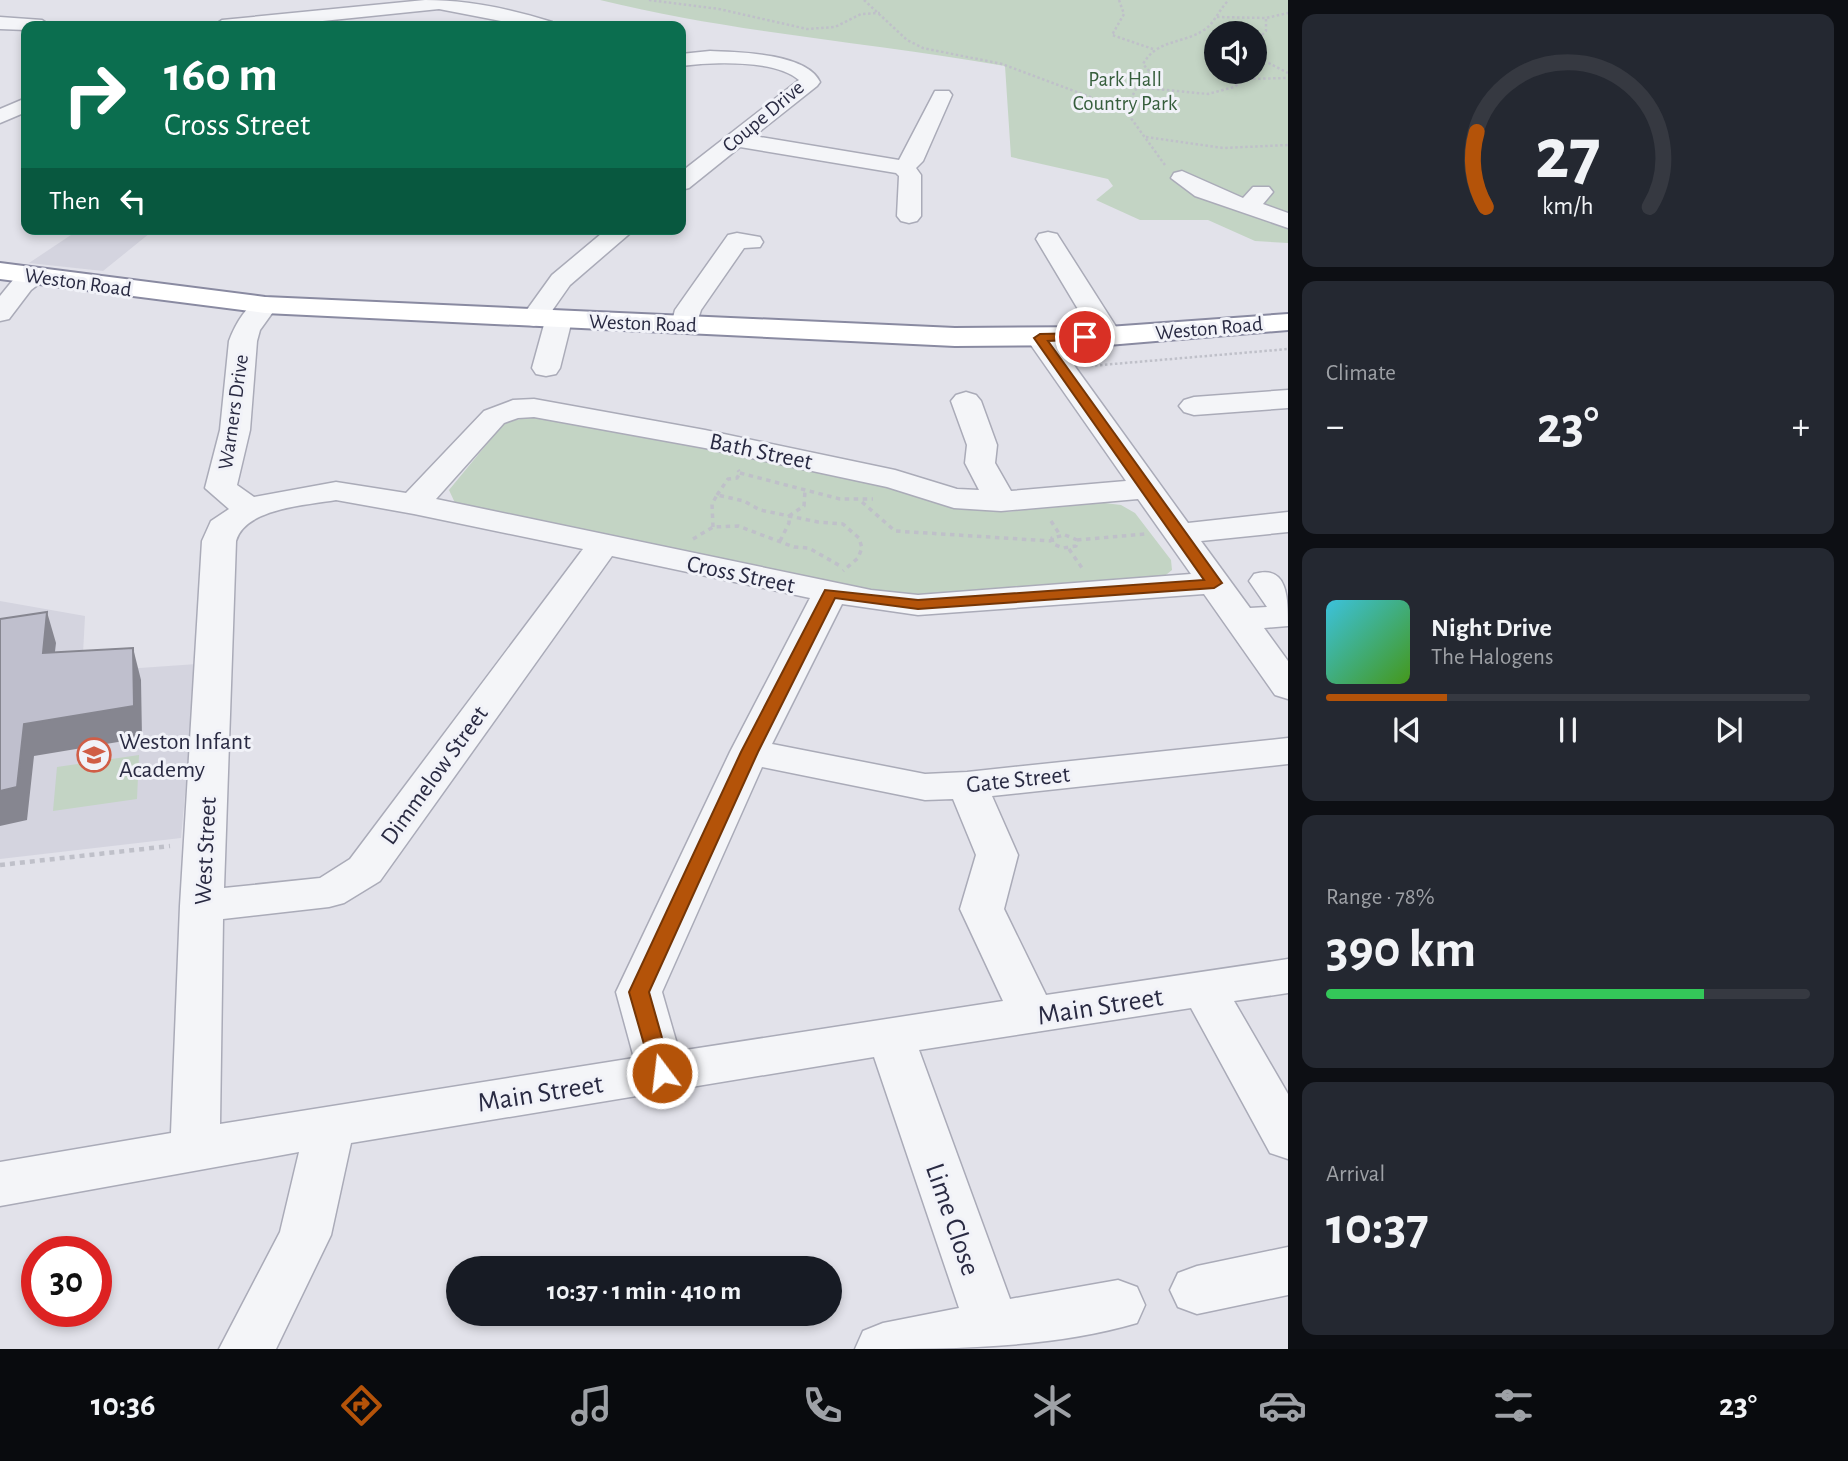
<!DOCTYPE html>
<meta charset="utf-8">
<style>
body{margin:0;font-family:"Alegreya Sans",sans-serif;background:#242831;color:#f1f3f6;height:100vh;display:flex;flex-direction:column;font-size:26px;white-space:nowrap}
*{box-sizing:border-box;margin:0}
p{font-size:23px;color:#9ea1a6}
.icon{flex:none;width:38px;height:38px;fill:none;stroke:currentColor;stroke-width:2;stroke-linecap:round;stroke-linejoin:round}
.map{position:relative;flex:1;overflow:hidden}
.sheet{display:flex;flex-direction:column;gap:14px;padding:14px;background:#0d0f14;width:560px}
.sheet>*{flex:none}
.top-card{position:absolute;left:21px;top:21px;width:665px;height:214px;border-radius:14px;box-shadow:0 4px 10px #0003;background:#0b6e4f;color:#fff;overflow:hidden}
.tools{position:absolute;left:1204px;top:21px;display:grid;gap:14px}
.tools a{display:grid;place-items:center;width:63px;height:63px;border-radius:50%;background:#171b24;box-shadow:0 4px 10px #0003;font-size:35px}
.speed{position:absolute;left:21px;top:1236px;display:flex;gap:14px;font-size:35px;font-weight:700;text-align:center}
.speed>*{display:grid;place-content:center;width:91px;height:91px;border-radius:50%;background:#171b24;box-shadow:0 4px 10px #0003;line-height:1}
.speed .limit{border:10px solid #d22;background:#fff;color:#111}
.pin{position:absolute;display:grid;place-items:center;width:60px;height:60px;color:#fff;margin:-30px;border:4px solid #fff;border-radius:50%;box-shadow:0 2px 7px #0007}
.me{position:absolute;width:77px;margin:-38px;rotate:345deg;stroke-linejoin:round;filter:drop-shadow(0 0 5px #0008)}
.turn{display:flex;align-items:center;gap:24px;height:147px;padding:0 28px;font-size:32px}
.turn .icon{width:91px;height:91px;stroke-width:2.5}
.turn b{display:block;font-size:49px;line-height:60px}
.then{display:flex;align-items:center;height:66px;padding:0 28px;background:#0003;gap:14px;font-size:26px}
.big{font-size:52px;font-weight:600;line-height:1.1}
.sheet .card{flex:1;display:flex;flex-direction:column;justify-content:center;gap:10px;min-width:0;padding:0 24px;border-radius:14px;background:#242831}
.sheet .dial{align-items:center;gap:0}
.dial svg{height:182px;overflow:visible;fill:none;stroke:#363941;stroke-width:7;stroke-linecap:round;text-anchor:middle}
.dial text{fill:#f1f3f6;stroke:none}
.song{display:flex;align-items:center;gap:21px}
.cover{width:84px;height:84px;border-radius:10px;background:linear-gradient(135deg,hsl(190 70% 55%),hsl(100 70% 35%))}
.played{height:7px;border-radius:4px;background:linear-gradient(90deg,#b45309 25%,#363941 25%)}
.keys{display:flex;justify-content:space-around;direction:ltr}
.heat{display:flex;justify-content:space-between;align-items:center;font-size:38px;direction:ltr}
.charge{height:10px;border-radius:5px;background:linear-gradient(90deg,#34c759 78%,#363941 0)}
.trip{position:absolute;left:446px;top:1256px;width:396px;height:70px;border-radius:35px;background:#171b24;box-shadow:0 4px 10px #0003;font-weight:600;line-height:70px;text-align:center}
.tabs{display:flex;height:112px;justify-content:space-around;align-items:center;background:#090b0e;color:#9ea1a6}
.tabs .icon{width:49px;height:49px}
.tabs .on{color:#b45309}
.tabs b{font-size:32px;color:#f1f3f6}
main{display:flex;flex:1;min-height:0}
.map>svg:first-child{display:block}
.built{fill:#d4d4df}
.green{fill:#c3d4c4;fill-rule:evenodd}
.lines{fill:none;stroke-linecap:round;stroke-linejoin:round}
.minor-casing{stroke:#aaabb8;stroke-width:3}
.highway-casing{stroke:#898aa1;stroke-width:4}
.path-far2{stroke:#bfc0c9;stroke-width:2.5;stroke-dasharray:2.5 2.5;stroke-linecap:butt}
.path-far1{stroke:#bfc0c9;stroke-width:3.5;stroke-dasharray:4.5 4.5;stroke-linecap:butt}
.path{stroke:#bfc0c9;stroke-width:4.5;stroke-dasharray:5 5;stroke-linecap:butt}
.minor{fill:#f4f5f8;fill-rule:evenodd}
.highway{fill:#fff;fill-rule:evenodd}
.shaded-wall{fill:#868690}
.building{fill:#bfbfcd;stroke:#868690;stroke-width:2}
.route{fill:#b45309;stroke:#753606;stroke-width:2}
.labels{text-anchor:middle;stroke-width:6;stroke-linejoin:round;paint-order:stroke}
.far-park-label{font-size:21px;fill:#365e3c;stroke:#f1f2f8}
.far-street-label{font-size:21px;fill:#292a42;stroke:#f1f2f8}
.street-label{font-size:24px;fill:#292a42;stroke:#f1f2f8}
.poi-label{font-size:24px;fill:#292a42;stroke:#f1f2f8;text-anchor:start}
.near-street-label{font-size:28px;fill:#292a42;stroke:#f1f2f8}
</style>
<main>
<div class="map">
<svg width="1288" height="1349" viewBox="0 0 1288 1349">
<rect width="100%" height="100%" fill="#e2e2ea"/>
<!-- built -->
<path class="built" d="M80 229H155L103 271 29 263Z
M0 601 85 616 82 672 197 664 181 838 0 859Z"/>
<!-- green -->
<path class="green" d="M600 0H1288V243L1255 241 1208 220H1140L1096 200 1113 186 1108 179 1011 157 1005 66C870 42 733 33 600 0ZM1216 33H1255V72H1216Z
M531 417 829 471 887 484 934 502 965 509 1007 512 1097 502 1121 505 1135 513 1171 560 1172 570 1157 582 918 600 455 503 449 490 505 422Z
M139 755 137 799 53 811 57 767Z"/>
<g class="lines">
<defs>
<path id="minor" d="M425 0C468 0 511 9 552 22L554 26H527L439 9 274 26H213L222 20Z
M0 17 42 20 51 26H26V30L0 29Z
M710 51C738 52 807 53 820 82L817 86 754 136 899 160 935 91H949L952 95 923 161 916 168 921 175V216L917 221 909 223 901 221 897 216 899 176 896 173 740 147 689 188 681 190V172L799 80C775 59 711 62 681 66V54Z
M26 98V112L0 123V109Z
M1182 171 1243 198 1253 187H1269L1273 192 1263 204 1288 213V228L1195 196 1171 178 1174 173Z
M607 229H635L570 285 549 315 559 312 568 314 572 320 560 368 556 374 546 376 536 374 532 368 545 321 534 326 525 324 521 318 552 275Z
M1048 232 1057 234 1122 336 1118 342 1108 344 1098 342 1094 336 1036 239 1039 234Z
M737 233 760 237 763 242 760 247 744 248 701 310 694 331 684 333 674 331 671 325 675 310 728 235Z
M36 268 45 271 49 276 31 290 9 319 0 321V296L13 280Z
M265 297 274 299 278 305 260 330 257 341 250 430 237 485 254 497 336 482 406 493 484 411 513 400 534 399 705 430 895 470 957 489 979 490 965 463 967 445 951 401 956 395 966 392 976 395 981 401 997 445 995 463 1011 491 1126 481 1026 338 1030 332 1040 330 1050 332 1188 523 1288 512V532L1201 541 1250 608 1267 607 1249 581 1254 574C1288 564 1288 598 1288 626L1264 628 1288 661V699L1275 695 1204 594 918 615 842 604 772 744 925 774 967 772 1288 738V764L992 796 1018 855 1004 909 1046 995 1288 959V993L1234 1001 1288 1094V1159L1270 1153 1191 1008 919 1050 1010 1299 1118 1280 1137 1287 1145 1305 1137 1323C1049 1349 948 1349 855 1349L863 1331 883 1323 959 1308 874 1057 351 1143 331 1235 276 1349H219L280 1232 299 1152 0 1206V1162L171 1133 180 906 202 541 211 521 229 509 205 488 220 430 229 341C235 325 248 301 265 297ZM534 417 705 448 887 487 954 508 1001 511 1138 499 1191 574 918 595 871 590 436 499 504 423 518 418ZM336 500 414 514 583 549 350 859 320 878 224 888 236 541C245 508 308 505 336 500ZM612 556 810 598 730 752 616 992 634 1058 220 1124 223 919 329 907 344 903 380 881ZM762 767 925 800 953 799 976 855 960 909 1003 1001 679 1051 662 992Z
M1288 390V408L1194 415 1184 412 1179 406 1184 400 1194 397Z
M1288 1247V1295L1197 1314 1178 1307 1170 1290 1178 1273 1197 1266Z"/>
<path id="highway" d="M0 263 265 297 955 328 1108 327 1288 314V330L1108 345 955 346 265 313 0 279Z"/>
</defs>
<!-- minor casing -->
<use href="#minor" class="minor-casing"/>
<!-- highway casing -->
<use href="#highway" class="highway-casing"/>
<!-- path-far2 -->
<path class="path-far2" d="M649 0 719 9 807 29 835 27 861 14 880 13
M864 0 907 40 923 48 1002 64 1125 110
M1119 0 1124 14 1112 35 1153 49
M1217 17 1266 18 1288 13
M1255 42 1266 31V18
M1255 56 1288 73
M1137 87 1208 94 1234 87 1245 79 1288 78
M1146 137 1223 148 1288 145
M1165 165 1125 110 1137 87 1150 72 1143 64C1157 39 1183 44 1204 30 1215 23 1219 9 1229 0
M1090 366 1288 349"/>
<!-- path-far1 -->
<path class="path-far1" d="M740 473 840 499H873
M717 495 728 479 737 478 740 473 738 470
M862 502 895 531 1051 541
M1051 521 1060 535
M713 527 712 504 717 495 744 501 760 510 818 522 843 524 859 538 862 548 858 558 843 571
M1065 535 1077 540 1076 546 1063 548 1053 544 1052 538Z
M693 539 713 527 738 526 794 547 809 548 842 567
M1077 540 1145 534
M780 541 789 523V516L804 506 805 491
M1069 549 1082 568"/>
<!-- path -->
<path class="path" d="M0 865 170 846"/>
<!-- minor -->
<use href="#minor" class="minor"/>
<!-- highway -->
<use href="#highway" class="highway"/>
</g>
<!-- shaded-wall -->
<path class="shaded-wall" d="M47 612 56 643 51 685 43 653Z
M133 648 141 680 142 738 34 756 27 820 0 826V791L24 724Z"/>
<!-- building -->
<path class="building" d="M47 612 43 653 133 648 134 706 24 724 17 787 0 791V619Z"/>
<!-- route -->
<path class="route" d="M1085 333 1091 337 1089 339 1048 341 1222 583 1214 588 918 609 835 598 758 752 649 992 672 1073 669 1079 662 1082 654 1079 629 992 741 752 825 590 918 600 1204 580 1034 338 1040 334Z"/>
<!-- icons -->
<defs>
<symbol id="school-ring" viewBox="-11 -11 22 22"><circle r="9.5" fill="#f1f2f8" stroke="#d05d46" stroke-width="1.5"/><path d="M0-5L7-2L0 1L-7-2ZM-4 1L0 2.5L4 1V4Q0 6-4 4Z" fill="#d05d46"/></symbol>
</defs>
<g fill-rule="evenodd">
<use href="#school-ring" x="75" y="736" width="38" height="38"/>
</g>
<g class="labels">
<!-- far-park labels -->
<g class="far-park-label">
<text x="1125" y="86">Park Hall<tspan x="1125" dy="24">Country Park</tspan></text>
</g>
<!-- far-street labels -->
<g class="far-street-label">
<text transform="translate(763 116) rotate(-40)" y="7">Coupe Drive</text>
<text transform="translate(78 282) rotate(8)" y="7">Weston Road</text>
<text transform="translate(643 323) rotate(2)" y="7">Weston Road</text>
<text transform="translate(1209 328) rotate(-5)" y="7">Weston Road</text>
<text transform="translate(233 412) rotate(-82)" y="7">Warners Drive</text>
</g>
<!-- street labels -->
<g class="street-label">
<text transform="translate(761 451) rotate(12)" y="8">Bath Street</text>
<text transform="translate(741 574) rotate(12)" y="8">Cross Street</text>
<text transform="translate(434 775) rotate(-54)" y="8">Dimmelow Street</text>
<text transform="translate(1018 779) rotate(-6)" y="8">Gate Street</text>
<text transform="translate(205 851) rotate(-87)" y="8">West Street</text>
</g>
<!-- poi labels -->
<g class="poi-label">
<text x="119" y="749">Weston Infant<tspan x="119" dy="28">Academy</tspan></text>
</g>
<!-- near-street labels -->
<g class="near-street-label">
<text transform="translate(1100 1005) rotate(-9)" y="10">Main Street</text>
<text transform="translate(540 1092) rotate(-9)" y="10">Main Street</text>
<text transform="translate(954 1219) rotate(71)" y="10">Lime Close</text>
</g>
</g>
</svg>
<div class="tools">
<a><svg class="icon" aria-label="sound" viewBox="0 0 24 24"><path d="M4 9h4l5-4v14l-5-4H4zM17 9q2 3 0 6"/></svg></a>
</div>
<div class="speed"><div class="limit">30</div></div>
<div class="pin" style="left:1085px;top:337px;background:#d93025"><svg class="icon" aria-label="arrive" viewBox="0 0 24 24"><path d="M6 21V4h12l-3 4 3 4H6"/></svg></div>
<svg class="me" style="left:662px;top:1073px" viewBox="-20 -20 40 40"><circle r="17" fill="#b45309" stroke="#fff" stroke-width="3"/><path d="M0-11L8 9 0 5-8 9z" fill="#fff"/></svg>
<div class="trip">10:37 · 1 min · 410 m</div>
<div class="top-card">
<div class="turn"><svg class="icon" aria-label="right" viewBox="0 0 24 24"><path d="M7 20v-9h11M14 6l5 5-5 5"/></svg><div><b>160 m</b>Cross Street</div></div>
<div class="then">Then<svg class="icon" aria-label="left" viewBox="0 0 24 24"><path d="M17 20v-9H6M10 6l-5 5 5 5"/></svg></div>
</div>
</div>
<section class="sheet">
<div class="card dial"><svg viewBox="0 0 100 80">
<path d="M14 69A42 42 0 1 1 86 69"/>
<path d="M14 69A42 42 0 0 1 10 36" stroke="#b45309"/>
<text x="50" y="56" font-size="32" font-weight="700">27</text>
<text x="50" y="72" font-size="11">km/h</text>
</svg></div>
<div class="card"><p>Climate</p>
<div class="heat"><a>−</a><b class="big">23°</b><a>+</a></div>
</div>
<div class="card">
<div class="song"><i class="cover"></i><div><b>Night Drive</b><p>The Halogens</p></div></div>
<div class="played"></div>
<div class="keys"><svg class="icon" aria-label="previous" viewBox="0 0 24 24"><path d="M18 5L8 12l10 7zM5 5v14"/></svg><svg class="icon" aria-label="pause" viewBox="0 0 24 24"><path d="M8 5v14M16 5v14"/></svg><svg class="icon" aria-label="next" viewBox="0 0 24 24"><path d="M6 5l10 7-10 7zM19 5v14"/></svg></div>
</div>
<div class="card"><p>Range · 78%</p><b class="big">390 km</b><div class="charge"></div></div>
<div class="card"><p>Arrival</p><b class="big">10:37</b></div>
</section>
</main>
<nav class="tabs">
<b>10:36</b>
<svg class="icon on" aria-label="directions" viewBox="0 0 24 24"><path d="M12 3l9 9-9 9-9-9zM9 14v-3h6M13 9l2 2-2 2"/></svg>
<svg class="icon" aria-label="music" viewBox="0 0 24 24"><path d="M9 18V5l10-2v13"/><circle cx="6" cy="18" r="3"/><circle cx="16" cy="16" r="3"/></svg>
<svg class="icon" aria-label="phone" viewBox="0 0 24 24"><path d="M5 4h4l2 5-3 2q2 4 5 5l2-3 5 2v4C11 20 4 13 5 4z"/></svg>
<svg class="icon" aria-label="climate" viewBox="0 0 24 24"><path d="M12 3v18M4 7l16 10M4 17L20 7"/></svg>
<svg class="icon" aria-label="car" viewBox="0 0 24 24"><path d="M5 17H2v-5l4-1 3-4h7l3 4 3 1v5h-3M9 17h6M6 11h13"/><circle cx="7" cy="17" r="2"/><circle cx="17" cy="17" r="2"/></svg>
<svg class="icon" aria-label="filters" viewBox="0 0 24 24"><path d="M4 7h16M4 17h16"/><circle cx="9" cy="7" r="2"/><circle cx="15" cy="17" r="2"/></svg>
<b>23°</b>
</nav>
